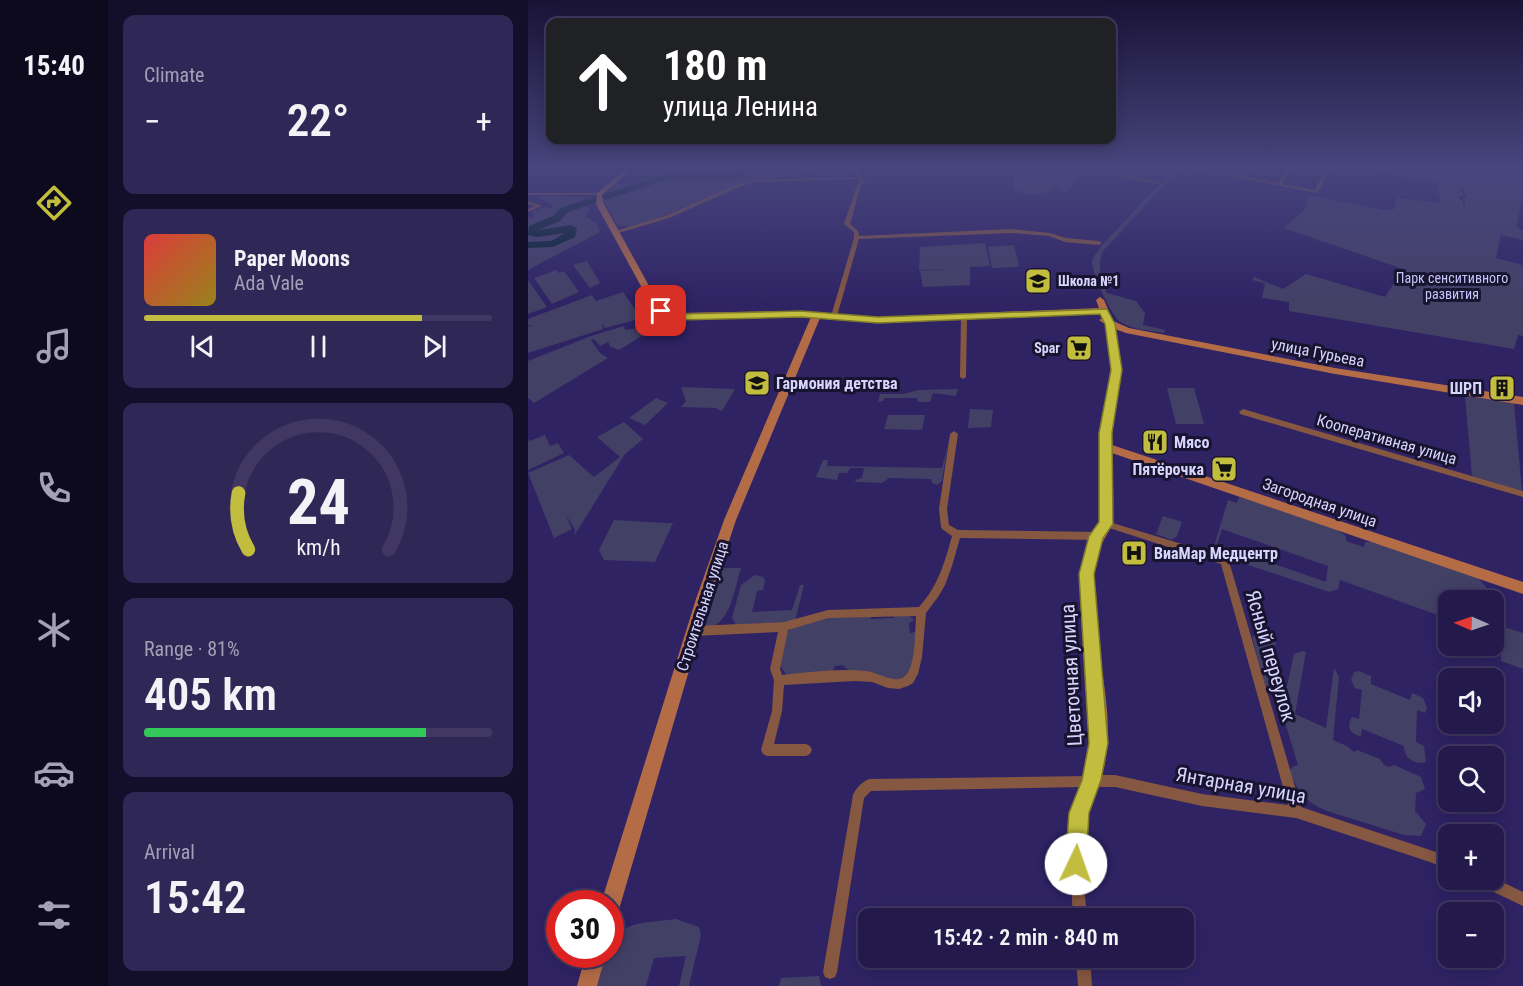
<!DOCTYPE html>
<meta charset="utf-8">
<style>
body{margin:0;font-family:"Roboto Condensed",sans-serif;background:#2f2755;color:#f1f3f6;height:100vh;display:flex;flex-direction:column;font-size:22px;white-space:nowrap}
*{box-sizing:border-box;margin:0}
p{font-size:20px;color:#a3a1b5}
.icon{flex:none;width:33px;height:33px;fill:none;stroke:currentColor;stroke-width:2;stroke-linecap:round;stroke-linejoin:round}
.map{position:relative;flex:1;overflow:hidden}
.side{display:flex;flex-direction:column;gap:15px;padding:15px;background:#130e29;width:420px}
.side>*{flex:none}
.top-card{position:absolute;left:18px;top:18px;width:570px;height:126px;border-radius:12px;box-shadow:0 3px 15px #0003,0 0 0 2px #403863;background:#202124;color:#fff;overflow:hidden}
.needle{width:39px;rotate:272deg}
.tools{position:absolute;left:910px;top:590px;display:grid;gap:12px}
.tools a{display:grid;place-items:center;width:66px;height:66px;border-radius:12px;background:#231a4b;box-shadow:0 3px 15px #0003,0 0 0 2px #403863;font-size:30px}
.speed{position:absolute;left:18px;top:890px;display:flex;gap:12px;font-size:30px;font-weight:700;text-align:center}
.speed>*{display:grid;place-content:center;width:78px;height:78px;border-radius:50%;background:#231a4b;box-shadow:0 3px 15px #0003,0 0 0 2px #403863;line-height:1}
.speed .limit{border:9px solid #d22;background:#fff;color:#111}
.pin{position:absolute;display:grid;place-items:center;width:51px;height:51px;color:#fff;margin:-26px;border-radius:12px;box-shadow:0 3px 9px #0006}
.me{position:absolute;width:66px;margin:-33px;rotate:3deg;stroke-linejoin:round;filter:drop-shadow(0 0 4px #0008)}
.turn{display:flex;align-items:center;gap:21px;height:126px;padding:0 18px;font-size:27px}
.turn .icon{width:78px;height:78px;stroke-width:2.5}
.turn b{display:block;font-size:42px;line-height:51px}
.big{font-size:45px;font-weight:600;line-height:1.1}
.side .widget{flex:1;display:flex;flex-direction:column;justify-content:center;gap:9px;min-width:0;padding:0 21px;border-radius:12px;background:#2f2755}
.side .dial{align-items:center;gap:0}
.dial svg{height:156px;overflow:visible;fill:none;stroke:#403863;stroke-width:7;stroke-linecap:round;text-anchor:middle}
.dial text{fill:#f1f3f6;stroke:none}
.song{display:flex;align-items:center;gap:18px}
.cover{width:72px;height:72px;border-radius:9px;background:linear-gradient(135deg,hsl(0 70% 55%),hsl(50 70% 35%))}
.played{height:6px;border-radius:3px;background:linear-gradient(90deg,#c2bd3f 80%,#403863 80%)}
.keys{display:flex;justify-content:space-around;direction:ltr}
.heat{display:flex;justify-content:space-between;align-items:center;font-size:33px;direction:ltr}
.charge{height:9px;border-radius:4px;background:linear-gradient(90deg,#34c759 81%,#403863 0)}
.trip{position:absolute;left:330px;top:908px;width:336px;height:60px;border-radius:12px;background:#231a4b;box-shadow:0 3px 15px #0003,0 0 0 2px #403863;font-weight:600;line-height:60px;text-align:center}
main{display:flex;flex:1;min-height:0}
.dock{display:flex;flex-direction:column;width:108px;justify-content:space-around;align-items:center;background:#0e0a1e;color:#a3a1b5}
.dock .icon{width:42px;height:42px}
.dock .current{color:#c2bd3f}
.dock b{font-size:27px;color:#f1f3f6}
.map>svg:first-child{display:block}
.green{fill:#434066;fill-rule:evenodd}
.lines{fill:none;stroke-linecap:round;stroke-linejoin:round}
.stream{stroke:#07222c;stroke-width:1.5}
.river{fill:#07222c;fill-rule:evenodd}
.street{fill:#865841;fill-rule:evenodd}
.secondary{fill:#b46c47;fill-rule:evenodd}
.route{fill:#c2bd3f;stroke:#7e7b29;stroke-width:1.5}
.labels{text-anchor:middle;stroke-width:6;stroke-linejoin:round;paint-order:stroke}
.far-park-label{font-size:14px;fill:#c6c4fa;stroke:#181430}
.far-poi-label{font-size:14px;font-weight:bold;fill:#d7d5fd;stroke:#181430;text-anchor:start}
.street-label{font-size:16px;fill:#d7d5fd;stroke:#181430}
.poi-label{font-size:16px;font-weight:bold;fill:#d7d5fd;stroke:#181430;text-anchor:start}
.near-street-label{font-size:20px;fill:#d7d5fd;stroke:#181430}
</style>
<main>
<nav class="dock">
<b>15:40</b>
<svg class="icon current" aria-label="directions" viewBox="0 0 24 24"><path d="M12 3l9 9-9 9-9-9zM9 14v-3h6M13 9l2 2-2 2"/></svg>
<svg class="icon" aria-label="music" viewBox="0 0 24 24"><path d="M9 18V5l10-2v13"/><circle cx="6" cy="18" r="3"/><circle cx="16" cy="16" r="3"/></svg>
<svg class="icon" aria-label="phone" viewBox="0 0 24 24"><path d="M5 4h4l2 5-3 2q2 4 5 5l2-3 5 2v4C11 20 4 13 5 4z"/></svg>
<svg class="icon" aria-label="climate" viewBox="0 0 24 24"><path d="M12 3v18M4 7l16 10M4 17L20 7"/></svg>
<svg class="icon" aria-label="car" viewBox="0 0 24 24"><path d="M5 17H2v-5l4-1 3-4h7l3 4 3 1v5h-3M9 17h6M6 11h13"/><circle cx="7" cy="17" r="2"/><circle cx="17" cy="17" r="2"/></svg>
<svg class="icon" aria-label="filters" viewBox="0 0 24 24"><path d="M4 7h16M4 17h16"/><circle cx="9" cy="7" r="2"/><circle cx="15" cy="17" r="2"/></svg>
</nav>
<section class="side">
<div class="widget"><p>Climate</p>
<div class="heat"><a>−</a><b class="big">22°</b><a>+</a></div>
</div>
<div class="widget">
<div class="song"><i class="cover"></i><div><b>Paper Moons</b><p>Ada Vale</p></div></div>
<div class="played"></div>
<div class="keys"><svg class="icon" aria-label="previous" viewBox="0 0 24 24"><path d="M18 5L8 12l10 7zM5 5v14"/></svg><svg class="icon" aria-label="pause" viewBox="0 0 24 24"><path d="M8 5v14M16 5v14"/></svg><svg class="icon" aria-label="next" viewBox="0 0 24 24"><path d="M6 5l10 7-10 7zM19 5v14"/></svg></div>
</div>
<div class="widget dial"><svg viewBox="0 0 100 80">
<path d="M14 69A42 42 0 1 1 86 69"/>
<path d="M14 69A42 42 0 0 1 9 40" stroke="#c2bd3f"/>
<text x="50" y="56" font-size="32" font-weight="700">24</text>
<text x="50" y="72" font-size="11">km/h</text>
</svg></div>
<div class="widget"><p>Range · 81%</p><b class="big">405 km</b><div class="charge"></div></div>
<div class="widget"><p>Arrival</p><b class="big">15:42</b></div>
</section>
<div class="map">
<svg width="995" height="986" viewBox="0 0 995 986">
<rect width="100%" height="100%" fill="#2f2364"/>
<!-- green -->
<path class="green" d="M128 166H295L280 173 214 183 120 222 100 227 89 225 75 199 89 184 101 185 111 182Z
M484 166H562L538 192 527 187C512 197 504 196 487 190Z
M649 166 657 167H653L575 251C569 267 573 277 579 293L608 301 617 313 615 325 637 330 636 333C621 330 603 330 591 321 583 315 563 271 564 261 565 256 571 250 574 245Z
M842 166H967L995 171V195L988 228 995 230V240L973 235 968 258 995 265V336L990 335 986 349 761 311V302L734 298 737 283 724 280 726 277 755 289 778 274 857 297 875 269 756 228 778 208 781 195 856 210 867 209 868 198 913 203 908 182 871 176Z
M10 196 54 197 62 210 57 216 69 224 72 232 0 270V215L3 218 7 217 3 211 18 207 21 209 25 206Z
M457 243 462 266 442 267V285L395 287 392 271 418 269 391 270 392 247Z
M486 245 491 267 464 268 460 247Z
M59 261 72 283 62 288 45 265Z
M28 270 31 273 36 271 51 292 24 304 6 278Z
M0 280 19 307 0 314Z
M95 292 111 315 107 320 77 328 74 323 75 329 0 353V326L6 325H0V319L64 295 68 301Z
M130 313 139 318 138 321 91 350 81 346 82 345 80 342 72 346 66 339 63 340 72 353 80 358 6 403 0 398V361L63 336 96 326 97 330 111 328 107 323Z
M153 387 207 389 194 411 187 408 153 407 158 401Z
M639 388H666L676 424H648Z
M430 389 428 396 405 393 402 402H390L389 398H357L355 401 350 402 352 394H376L390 390Z
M937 396 986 403 994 491 944 476Z
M128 398 140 403 117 425 101 418Z
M442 409 465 410 463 427 440 428Z
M360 415H397L394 430 356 429Z
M96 422 115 439 97 454 46 536 47 530 37 513 44 529 26 538 0 473 41 455 66 477 92 457 69 437Z
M17 435 22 446 30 443 36 453 0 470V439L2 441Z
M420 444 414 481 409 485 404 483 403 479 361 478 354 483 328 482 327 480 334 478 336 468H322L319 473H311L309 480 288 477 295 460H300L299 466 414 468Z
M711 497 810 530 818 536V541L836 547 837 542H844L950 578 958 587V600H921V619L812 580 810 589 801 592 684 553 700 500 709 503ZM694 529 800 566 798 582 689 544Z
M635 516 654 522 649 536 644 540 628 534Z
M86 520 137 523H145L127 562 76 560 71 550Z
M195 568H213C206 589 203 626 177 628Z
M227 575 235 577 237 581 235 590 229 591 224 612 264 610 272 585H276L267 621 208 625 204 618 213 585Z
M343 615V619L365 618 367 615 382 616 386 620 381 623 382 633 388 632C385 670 389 685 345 678 332 676 324 675 315 665L307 666 305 671 259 676 251 664 258 634 262 629 302 616Z
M973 626 995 633V669L973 661Z
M734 632 747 639 748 644C734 657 742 681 759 686L766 654 774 651 778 652 767 714 798 728 806 668 811 677 805 740 819 746 826 752 829 750 852 759 856 765 861 767 866 765 893 777 897 789 888 793 887 811 898 824 893 836 876 835 799 811C779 803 769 792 762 771L764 767 770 765 748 693 737 685 724 637Z
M831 671 843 676V684L882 700 884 693 895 698 899 708 897 713 889 710 888 742 896 746 898 762C886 765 876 758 876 746L834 729 833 736C822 735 818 726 824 717L831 719 834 690 827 688 823 680 826 672Z
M148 919 171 927 173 935 161 986H151L158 956 126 958 118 986H69L78 954H82C83 920 121 923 148 919Z
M291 976 293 986H251L253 978Z"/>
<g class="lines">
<!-- stream -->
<path class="stream" d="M933 189 937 196 932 198 936 200V205"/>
<!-- river -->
<path class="river" d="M228 166H280L266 173 243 169 227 171 210 179 138 180 40 212 32 221 10 230 43 225 49 228 47 237 25 247 0 248V242L23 241 37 233 9 237 0 235 1 226 25 216 32 208 137 174 208 173Z"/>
<!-- street -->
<path class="street" d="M326 166H330L334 177 338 181 333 186 322 224 330 231 331 236 484 229 522 233 538 238 571 241 574 243 571 245 537 242 521 236 484 233 331 239 309 316 306 318 303 316 326 238V232L316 224 329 185 333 181 331 179 227 182 211 187 141 218 87 234 84 232 137 216 207 185 227 180 329 177Z
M651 166H658L713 176 721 166H725L717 177 750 183 760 166H764L754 184 787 190 799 166H803L790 192 788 193Z
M593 174 629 182 631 183 629 184 591 176V175Z
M0 193H71L73 194 71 195H0Z
M0 201 13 205V206L0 212V209L7 206 0 204Z
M436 315 439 317 438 377 435 379 432 377 433 317Z
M715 409 995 491V497L712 414 711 412Z
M426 431 430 434 419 509 421 525 430 530 569 532 572 533 573 536 572 539 569 540 432 538 424 566 417 585 410 597 398 613 394 657 390 674 385 683 380 686 371 689 360 688 344 682 327 681 256 685 254 711 246 744H278L282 746 284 750 282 754 278 756H239L235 754 233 750 244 711 246 680 242 669 250 632 166 636 163 634 161 631 163 628 166 626 256 622 300 610 391 607C410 586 417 562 424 536L414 529 413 527 411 509 422 434ZM388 616C387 630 388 664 378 675 368 686 350 672 338 671 311 668 282 672 254 675L252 669 260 630 300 618Z
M578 521 700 558 773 807 908 852 921 857V870L902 862 768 818 674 806 587 787H567L557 813 554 864 559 918H545L542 864 545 813 555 787 343 791 336 798 309 972 307 977 302 979 297 977 295 972 325 795C328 788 334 782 341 779L561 776 564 774 567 775H587L674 794 760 805 693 564 575 526 574 524 575 522Z
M966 878 995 892V906L949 884 948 879Z
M548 957H562L564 986H550Z"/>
<!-- secondary -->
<path class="secondary" d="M102 166H108L74 195 76 204 131 304 144 313 273 311 350 317 571 308 568 300 572 297 576 300 585 321 601 328 807 368 995 397V405L807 374 598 333 587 329 594 370 583 421 584 445 995 582V594L584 453C584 475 587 500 584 522 583 530 576 538 573 546 566 563 565 583 566 600 567 661 594 728 570 786L564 788 558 786 556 780 563 744V718L552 600 553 572 560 546 572 524 573 421 584 370 577 324 571 320 575 318 573 314 350 323 292 318 208 520 182 599 92 906 89 913 82 915V903H73L168 599 196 520 283 317 149 320 138 317 125 308 68 204 69 193Z
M984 166H995V169L985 167Z
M58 954H78L69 986H49Z"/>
</g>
<!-- sky -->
<linearGradient id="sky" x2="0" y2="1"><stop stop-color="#1a1337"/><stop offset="0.55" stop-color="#47457d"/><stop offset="1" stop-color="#47457d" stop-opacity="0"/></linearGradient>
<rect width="995" height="304" fill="url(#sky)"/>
<!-- route -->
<path class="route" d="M133 308 150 314 273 311 350 317 579 309 587 324 594 370 584 433 585 524 575 538 566 574 580 743 573 780 561 813 558 864 555 871 548 874 541 871 537 864 541 813 554 780 561 743 551 574 561 536 571 522V433L583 370 577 324 572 314 350 323 273 317 149 320 130 313 128 311Z"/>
<!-- icons -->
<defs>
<symbol id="school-square" viewBox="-11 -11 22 22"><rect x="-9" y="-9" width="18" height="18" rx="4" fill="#c2bd3f" stroke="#181430"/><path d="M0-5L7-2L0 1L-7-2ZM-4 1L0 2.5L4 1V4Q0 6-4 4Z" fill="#111"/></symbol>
<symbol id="supermarket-square" viewBox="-11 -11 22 22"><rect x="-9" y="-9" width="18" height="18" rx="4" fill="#c2bd3f" stroke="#181430"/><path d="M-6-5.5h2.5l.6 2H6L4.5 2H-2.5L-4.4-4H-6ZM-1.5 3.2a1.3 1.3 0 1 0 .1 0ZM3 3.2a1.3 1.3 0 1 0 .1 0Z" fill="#111"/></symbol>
<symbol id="building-square" viewBox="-11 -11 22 22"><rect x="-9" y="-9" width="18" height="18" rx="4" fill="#c2bd3f" stroke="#181430"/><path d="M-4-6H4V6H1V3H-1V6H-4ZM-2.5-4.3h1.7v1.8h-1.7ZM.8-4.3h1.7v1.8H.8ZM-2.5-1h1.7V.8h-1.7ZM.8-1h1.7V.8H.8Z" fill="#111"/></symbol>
<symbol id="restaurant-square" viewBox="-11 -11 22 22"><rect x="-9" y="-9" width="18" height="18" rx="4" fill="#c2bd3f" stroke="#181430"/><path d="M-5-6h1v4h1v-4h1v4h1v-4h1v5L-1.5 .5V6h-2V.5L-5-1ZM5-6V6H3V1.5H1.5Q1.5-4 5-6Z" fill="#111"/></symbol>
<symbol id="hospital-square" viewBox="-11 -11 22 22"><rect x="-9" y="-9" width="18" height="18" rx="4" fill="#c2bd3f" stroke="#181430"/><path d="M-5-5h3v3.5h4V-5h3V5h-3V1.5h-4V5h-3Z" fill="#111"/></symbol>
</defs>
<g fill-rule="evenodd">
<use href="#school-square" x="495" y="266" width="30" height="30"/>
<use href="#supermarket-square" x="536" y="333" width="30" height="30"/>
<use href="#school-square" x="214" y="368" width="30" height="30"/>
<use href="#building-square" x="959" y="373" width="30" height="30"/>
<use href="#restaurant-square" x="612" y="427" width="30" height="30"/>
<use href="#supermarket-square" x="681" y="454" width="30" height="30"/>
<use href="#hospital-square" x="591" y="538" width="30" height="30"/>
</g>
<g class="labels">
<!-- far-park labels -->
<g class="far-park-label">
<text x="924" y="283">Парк сенситивного<tspan x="924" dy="16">развития</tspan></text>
</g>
<!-- far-poi labels -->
<g class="far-poi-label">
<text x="530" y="286">Школа №1</text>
<text x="532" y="353" text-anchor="end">Spar</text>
</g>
<!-- street labels -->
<g class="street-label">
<text transform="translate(790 352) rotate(11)" y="6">улица Гурьева</text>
<text transform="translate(859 439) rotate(16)" y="6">Кооперативная улица</text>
<text transform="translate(792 502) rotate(19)" y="6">Загородная улица</text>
<text transform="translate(174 606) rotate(-72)" y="6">Строительная улица</text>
</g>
<!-- poi labels -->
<g class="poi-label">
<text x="248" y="389">Гармония детства</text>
<text x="954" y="394" text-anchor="end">ШРП</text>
<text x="646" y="448">Мясо</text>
<text x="676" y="475" text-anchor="end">Пятёрочка</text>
<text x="626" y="559">ВиаМар Медцентр</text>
</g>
<!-- near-street labels -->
<g class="near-street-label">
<text transform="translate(743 656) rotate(74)" y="7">Ясный переулок</text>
<text transform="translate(543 675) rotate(-93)" y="7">Цветочная улица</text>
<text transform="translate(713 785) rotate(10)" y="7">Янтарная улица</text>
</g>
</g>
</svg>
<div class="tools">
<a><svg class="needle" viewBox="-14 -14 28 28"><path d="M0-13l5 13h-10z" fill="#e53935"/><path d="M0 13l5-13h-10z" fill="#a3a1b5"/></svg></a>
<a><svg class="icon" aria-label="sound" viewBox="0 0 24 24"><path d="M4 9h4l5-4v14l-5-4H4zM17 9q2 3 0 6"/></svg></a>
<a><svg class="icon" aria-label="search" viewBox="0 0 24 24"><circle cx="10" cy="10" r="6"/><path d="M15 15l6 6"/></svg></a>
<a>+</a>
<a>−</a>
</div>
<div class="speed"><div class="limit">30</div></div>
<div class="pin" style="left:133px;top:311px;background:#d93025"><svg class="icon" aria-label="arrive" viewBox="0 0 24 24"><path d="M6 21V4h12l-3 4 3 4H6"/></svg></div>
<svg class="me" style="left:548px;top:864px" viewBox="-20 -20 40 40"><circle r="19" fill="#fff"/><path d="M0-13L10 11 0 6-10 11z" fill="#c2bd3f"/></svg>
<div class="trip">15:42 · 2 min · 840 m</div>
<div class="top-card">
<div class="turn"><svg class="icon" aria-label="ahead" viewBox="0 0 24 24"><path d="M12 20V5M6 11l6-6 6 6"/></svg><div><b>180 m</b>улица Ленина</div></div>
</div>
</div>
</main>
